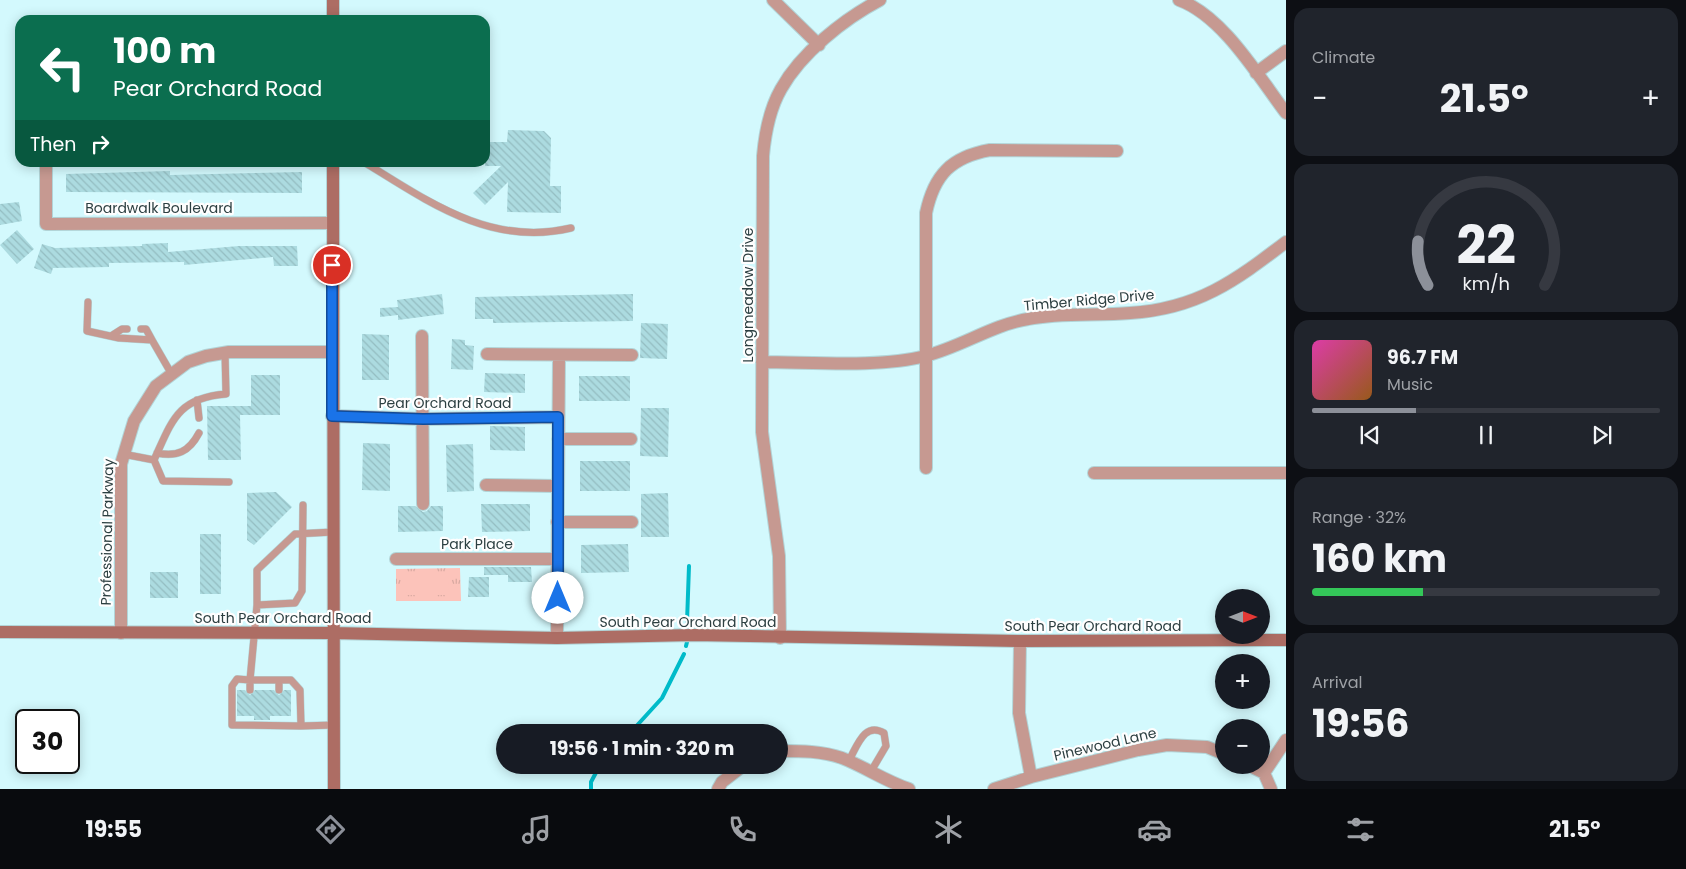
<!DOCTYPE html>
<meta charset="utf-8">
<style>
body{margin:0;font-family:Poppins,sans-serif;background:#20242c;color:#f1f3f6;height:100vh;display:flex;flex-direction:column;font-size:19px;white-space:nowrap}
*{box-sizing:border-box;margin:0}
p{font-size:16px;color:#9ea1a6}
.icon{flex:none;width:28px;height:28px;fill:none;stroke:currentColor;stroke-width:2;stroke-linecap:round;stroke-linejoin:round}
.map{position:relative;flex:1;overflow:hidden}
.side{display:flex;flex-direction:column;gap:8px;padding:8px;background:#0d0f14;width:400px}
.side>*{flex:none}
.guide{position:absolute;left:15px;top:15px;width:475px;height:152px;border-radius:15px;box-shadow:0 2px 12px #0003;background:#0b6e4f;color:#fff;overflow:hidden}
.needle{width:32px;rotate:90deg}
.fabs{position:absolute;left:1215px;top:589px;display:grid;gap:10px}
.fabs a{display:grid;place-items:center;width:55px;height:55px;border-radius:50%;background:#171b24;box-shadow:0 2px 12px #0003;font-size:25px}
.speed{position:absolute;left:15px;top:709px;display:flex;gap:10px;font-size:25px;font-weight:700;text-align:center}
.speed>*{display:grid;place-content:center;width:65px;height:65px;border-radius:50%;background:#171b24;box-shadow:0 2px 12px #0003;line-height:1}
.speed .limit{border:2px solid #111;border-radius:8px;background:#fff;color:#111}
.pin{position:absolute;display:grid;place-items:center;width:42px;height:42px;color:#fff;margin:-21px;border:2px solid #fff;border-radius:50%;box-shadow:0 1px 5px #0007}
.me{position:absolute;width:55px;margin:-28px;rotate:0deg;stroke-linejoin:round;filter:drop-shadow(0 0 4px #0008)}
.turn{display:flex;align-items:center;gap:18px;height:105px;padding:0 15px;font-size:22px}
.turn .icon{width:65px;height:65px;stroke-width:2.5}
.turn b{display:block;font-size:35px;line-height:42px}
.then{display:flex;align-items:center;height:48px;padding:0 15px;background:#0003;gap:10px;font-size:19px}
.big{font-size:38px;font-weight:700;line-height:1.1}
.side .tile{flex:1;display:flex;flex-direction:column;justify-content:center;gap:8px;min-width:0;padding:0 18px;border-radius:15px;background:#20242c}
.side .dial{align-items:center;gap:0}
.dial svg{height:130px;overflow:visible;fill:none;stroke:#363941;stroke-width:7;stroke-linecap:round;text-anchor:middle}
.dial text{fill:#f1f3f6;stroke:none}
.song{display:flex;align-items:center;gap:15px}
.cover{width:60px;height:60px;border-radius:8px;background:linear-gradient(135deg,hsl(320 70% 55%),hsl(30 70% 35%))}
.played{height:5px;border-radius:2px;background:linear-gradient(90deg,#8c9099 30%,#363941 30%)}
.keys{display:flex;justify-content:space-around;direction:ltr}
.heat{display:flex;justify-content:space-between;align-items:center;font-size:28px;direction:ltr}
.charge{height:8px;border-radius:4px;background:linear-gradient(90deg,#34c759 32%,#363941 0)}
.trip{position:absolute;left:496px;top:724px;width:292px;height:50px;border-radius:25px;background:#171b24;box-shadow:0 2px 12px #0003;font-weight:700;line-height:50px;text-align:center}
.tabs{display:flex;height:80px;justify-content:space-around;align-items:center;background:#090b0e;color:#9ea1a6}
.tabs .icon{width:35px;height:35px}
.tabs .on{color:#8c9099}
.tabs b{font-size:22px;color:#f1f3f6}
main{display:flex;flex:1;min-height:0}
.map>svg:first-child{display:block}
.park{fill:url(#park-tufts)}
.pitch{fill:#fcc3ba}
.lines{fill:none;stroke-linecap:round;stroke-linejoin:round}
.stream{stroke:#00bbc9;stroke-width:4}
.building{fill:url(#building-back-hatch)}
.lane-casing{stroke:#b2d4d7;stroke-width:8}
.street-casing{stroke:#b2d4d7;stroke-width:14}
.secondary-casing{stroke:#b2d4d7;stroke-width:14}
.lane{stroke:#c69991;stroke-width:7}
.street{stroke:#c69991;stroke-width:12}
.secondary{stroke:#ad6d64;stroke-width:12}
.route-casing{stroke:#114b97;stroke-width:12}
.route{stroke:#1a73e8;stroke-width:9}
.labels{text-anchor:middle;stroke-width:4.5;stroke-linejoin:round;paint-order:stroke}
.street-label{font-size:14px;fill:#2c3f41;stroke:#fefefe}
</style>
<main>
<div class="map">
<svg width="1286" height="789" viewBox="0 0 1286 789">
<defs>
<pattern id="park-tufts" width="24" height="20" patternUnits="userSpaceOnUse" patternTransform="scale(1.25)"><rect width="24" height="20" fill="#fcc3ba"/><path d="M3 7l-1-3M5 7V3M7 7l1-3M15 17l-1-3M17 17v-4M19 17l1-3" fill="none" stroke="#d8a9a1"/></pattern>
<pattern id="building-back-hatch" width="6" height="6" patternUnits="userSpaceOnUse" patternTransform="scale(1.25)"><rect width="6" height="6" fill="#acdbe0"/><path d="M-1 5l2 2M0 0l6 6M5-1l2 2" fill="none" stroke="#94bdc1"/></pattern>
</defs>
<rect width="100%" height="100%" fill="#d3f9fd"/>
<!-- park -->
<path class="park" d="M460 568 461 601H396V569Z"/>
<!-- pitch -->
<path class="pitch" d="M407 576H448L449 595H407Z"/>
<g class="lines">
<!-- stream -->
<path class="stream" d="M687 622 689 566
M686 646 687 642
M631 732 662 698 684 654
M591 789V782L600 765"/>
</g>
<!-- building -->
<path class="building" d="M508 130 544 131 551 138 550 186H561V213L507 212 508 182 485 205 473 193 501 166H485V142H507Z
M170 171V175L302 172V193L66 192V174Z
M19 202 22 221 0 225V204Z
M17 230 34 249 17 264 0 245Z
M168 243V252L239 246H297L298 266H274L273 257 184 265V262L109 263V267L53 268 51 274 34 268 42 244 55 248 142 246V244Z
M442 294 444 314 398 320V315L380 317V308L398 307 397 300Z
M633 294V321L493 323V319H475V297Z
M641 323 668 324 667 359 640 358Z
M362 334 389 335V380H362Z
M452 339 465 340V345L474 346 473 370 451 369Z
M485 373 525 374V393L484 392Z
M251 375H280V415H240L241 460H208L207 406H251Z
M579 376H630V401H579Z
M641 408H669L668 457 640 456Z
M490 426 525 427V451L490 450Z
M363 443 390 444V491L362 490Z
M473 444 474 491 447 492 446 445Z
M580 461H630V491H580Z
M276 492 292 507 254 545 247 540V493Z
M668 493 669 537H641V494Z
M481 504H530V531L482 532Z
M398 506H415L423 512 427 511 431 506H443V531L398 532Z
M200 534H221V594H200Z
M628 544 629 572 581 573V545Z
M484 567H531L532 582H508V575H484Z
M150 572H178V598H150Z
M469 577H489V597H468Z
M237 690H245L250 695 255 690H274L279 695 284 690H291V716H270V720H254V716H237Z"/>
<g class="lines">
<defs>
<path id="lane" d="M364 162C429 202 491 247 571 228
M88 302 87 331 119 338 152 340 171 373
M141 329H146L152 340
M111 336 122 329H127
M197 400 199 418
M157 453C177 457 189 452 199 433
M123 454 154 460 163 481 229 482
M154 460C172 421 177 398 226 394L225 353
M257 605 295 603 302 591 303 505
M250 690V680L237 679 232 686V725L301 726 300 690 291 680H250L257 605V570L295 534 333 532
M279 690V680
M301 726 334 725
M848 762C857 747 864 721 884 733L886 746 870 773"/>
<path id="street" d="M773 0 819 45
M1179 0C1223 16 1258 76 1286 113
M1256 73 1286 51
M46 162V224L333 223
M422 336 423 504
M487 354 632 355
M762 362C810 362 880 368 925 356 961 347 992 325 1028 319 1062 312 1096 316 1130 313 1197 309 1235 281 1286 242
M332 416 423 419 558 417
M558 439H631
M926 468V213C934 175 951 157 990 150L1117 151
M1094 473H1286
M486 485 558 486
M557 522H632
M396 559H557
M121 633V464L134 421 156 386 188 362 206 356 229 352H332
M557 638 559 355
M780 638 779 556 762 432 763 156C765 133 769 110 781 89 801 53 844 19 880 0
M1020 641 1019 713 1031 777
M780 751C801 751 822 751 842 758 865 767 885 781 909 789
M1248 765 1264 773 1271 789
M1264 773 1286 740
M718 789 722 782 744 765
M994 789 1031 777 1138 750 1167 745 1207 747 1224 754"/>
<path id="secondary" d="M333 20V0
M333 162 334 789
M0 632 333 633 557 638 693 635 1020 641 1286 640"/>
</defs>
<!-- lane casing -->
<use href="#lane" class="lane-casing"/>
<!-- street casing -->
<use href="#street" class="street-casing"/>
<!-- secondary casing -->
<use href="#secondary" class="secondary-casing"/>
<!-- lane -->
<use href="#lane" class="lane"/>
<!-- street -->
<use href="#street" class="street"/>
<!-- secondary -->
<use href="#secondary" class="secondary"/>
</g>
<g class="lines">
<defs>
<path id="route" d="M332 265V416L423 419 558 417V598"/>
</defs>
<!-- route casing -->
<use href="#route" class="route-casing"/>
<!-- route -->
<use href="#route" class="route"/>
</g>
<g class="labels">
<!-- street labels -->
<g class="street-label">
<text x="159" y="213">Boardwalk Boulevard</text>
<text transform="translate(748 295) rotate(-90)" y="5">Longmeadow Drive</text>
<text transform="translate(1089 300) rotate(-5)" y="5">Timber Ridge Drive</text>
<text x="445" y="408">Pear Orchard Road</text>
<text transform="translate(107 532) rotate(-89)" y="5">Professional Parkway</text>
<text x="477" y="549">Park Place</text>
<text x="283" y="623">South Pear Orchard Road</text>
<text x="688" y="627">South Pear Orchard Road</text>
<text x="1093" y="631">South Pear Orchard Road</text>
<text transform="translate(1105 744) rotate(-13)" y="5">Pinewood Lane</text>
</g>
</g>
</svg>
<div class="fabs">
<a><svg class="needle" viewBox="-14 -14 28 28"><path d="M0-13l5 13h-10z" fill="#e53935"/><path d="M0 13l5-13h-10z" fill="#9ea1a6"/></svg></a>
<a>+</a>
<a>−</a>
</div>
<div class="speed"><div class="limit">30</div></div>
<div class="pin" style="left:332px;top:265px;background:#d93025"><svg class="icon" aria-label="arrive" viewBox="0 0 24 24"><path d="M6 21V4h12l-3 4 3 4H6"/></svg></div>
<svg class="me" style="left:558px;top:598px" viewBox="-20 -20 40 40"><circle r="19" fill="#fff"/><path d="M0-13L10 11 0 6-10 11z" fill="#1a73e8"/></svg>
<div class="trip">19:56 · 1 min · 320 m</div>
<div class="guide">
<div class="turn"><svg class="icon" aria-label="left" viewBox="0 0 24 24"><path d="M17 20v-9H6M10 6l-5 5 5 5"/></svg><div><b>100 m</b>Pear Orchard Road</div></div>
<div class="then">Then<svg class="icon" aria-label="right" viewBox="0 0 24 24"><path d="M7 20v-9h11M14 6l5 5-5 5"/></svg></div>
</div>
</div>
<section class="side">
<div class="tile"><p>Climate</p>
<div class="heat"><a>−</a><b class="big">21.5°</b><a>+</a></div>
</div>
<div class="tile dial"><svg viewBox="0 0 100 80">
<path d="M14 69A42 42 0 1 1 86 69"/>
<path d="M14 69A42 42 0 0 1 8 42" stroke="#8c9099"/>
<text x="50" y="56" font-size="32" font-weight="700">22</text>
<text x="50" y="72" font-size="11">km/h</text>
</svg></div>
<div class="tile">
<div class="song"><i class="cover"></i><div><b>96.7 FM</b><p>Music</p></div></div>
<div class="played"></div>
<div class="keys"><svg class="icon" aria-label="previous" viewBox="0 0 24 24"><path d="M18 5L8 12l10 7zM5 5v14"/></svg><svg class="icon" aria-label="pause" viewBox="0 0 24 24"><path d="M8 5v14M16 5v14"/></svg><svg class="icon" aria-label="next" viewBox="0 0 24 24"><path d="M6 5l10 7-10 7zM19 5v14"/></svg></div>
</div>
<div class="tile"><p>Range · 32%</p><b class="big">160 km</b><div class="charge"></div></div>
<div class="tile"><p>Arrival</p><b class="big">19:56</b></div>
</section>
</main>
<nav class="tabs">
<b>19:55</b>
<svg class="icon on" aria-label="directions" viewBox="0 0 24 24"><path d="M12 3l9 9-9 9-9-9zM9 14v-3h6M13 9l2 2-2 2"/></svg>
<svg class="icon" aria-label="music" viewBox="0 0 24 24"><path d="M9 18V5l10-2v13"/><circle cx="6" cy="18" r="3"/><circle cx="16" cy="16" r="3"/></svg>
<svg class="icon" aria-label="phone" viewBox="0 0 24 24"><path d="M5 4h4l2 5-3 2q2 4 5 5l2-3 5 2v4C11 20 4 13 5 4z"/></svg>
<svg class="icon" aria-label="climate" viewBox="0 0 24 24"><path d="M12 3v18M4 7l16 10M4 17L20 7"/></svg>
<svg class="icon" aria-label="car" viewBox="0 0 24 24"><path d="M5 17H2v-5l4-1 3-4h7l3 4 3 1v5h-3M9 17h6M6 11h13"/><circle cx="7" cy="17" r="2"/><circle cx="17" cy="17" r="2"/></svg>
<svg class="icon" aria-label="filters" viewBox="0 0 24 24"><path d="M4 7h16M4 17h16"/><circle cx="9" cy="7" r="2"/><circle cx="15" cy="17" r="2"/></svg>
<b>21.5°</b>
</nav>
